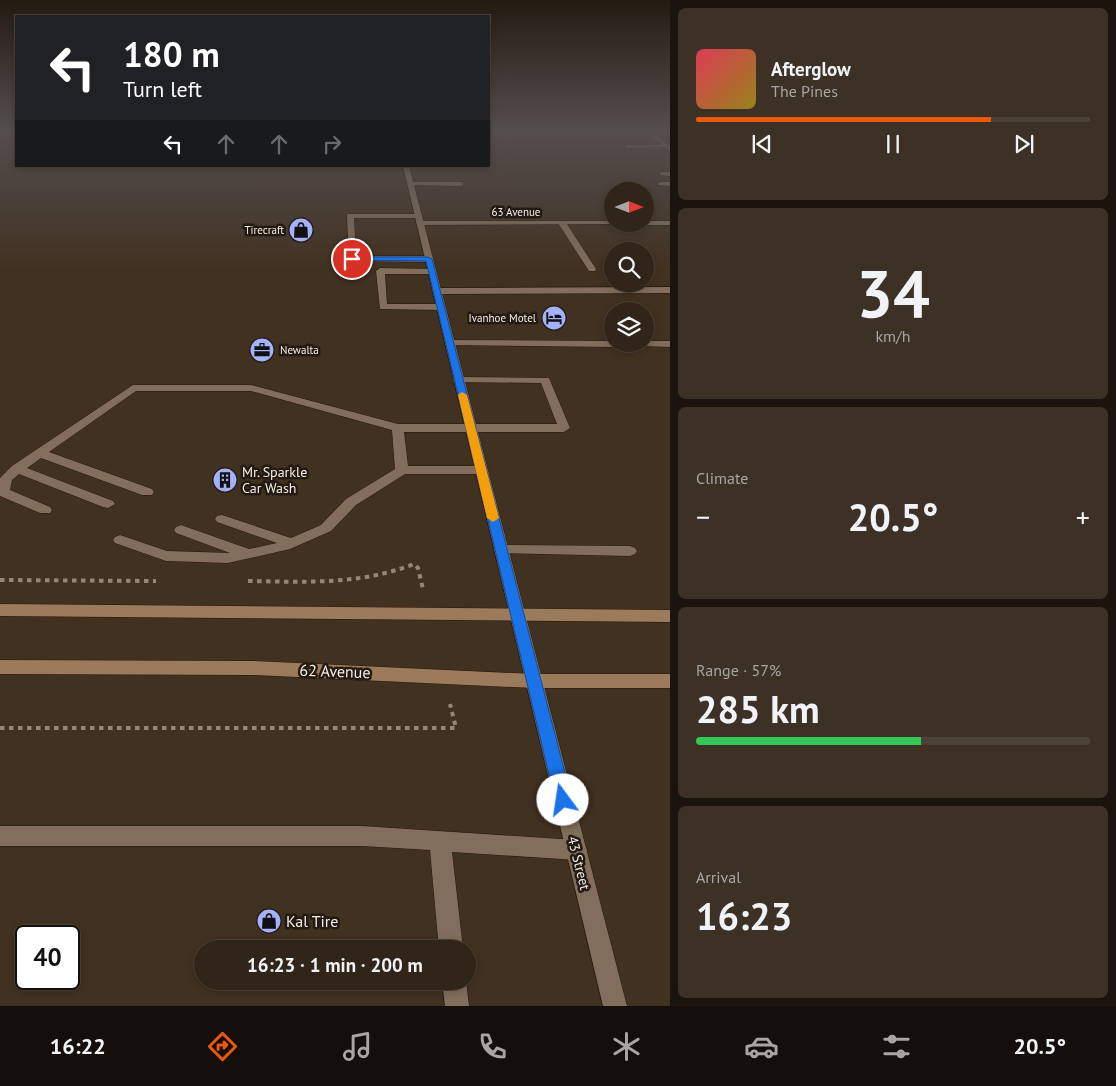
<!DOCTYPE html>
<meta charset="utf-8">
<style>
body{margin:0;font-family:"PT Sans",sans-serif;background:#3d3126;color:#f1f3f6;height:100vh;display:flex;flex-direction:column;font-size:19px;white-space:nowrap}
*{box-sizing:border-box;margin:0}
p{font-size:16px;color:#a8a5a2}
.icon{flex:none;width:28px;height:28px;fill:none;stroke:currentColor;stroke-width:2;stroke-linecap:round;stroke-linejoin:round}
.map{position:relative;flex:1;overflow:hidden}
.drawer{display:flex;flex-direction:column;gap:8px;padding:8px;background:#1b140e;width:446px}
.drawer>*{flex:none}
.guide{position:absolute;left:15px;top:15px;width:475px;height:152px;border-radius:0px;box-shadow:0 2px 8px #0003,0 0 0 1px #4c4238;background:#202124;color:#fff;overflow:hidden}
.needle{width:32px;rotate:90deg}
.buttons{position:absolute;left:604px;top:182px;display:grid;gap:10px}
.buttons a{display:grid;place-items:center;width:50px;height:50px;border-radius:50%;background:#312519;box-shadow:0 2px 8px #0003,0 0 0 1px #4c4238;font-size:25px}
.speed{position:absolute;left:15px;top:925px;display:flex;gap:10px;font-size:25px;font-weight:700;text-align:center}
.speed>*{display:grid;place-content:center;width:65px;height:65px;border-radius:50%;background:#312519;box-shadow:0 2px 8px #0003,0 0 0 1px #4c4238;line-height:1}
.speed .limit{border:2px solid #111;border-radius:8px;background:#fff;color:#111}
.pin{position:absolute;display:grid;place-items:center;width:42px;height:42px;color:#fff;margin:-21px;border:2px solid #fff;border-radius:50%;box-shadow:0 1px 5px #0007}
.me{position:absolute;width:55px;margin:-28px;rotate:346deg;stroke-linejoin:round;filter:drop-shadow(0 0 4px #0008)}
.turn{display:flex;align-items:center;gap:18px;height:105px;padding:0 25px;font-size:22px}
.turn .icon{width:65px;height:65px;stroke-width:2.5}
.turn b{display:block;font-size:35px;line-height:42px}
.lanes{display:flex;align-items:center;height:48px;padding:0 25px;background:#0003;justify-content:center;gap:25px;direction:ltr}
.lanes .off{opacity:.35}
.big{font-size:38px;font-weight:800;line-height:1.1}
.drawer .card{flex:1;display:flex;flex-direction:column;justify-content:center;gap:8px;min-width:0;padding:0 18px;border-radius:8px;background:#3d3126}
.drawer .dial{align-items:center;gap:0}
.dial b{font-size:65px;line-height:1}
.song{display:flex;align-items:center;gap:15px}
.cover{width:60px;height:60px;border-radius:8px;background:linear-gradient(135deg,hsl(350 70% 55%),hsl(50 70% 35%))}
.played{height:5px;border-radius:2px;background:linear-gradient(90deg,#ea580c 75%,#4c4238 75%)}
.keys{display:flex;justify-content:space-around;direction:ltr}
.heat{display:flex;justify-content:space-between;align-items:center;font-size:28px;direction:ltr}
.charge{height:8px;border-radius:4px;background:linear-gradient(90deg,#34c759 57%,#4c4238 0)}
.trip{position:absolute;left:194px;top:940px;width:282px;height:50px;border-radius:25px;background:#312519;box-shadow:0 2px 8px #0003,0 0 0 1px #4c4238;font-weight:800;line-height:50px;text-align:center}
.tabs{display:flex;height:80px;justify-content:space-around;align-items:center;background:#140f0a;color:#a8a5a2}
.tabs .icon{width:35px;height:35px}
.tabs .current{color:#ea580c}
.tabs b{font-size:22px;color:#f1f3f6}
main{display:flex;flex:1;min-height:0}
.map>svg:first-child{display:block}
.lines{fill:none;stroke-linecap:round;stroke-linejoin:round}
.service-casing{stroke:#271809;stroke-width:1}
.minor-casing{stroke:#271809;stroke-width:1}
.tertiary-casing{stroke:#271809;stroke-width:1}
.secondary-casing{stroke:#271809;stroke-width:1}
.path{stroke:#948679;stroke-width:4;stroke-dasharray:4.5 4.5;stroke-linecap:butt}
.service{fill:#816e5c;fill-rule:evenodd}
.minor{fill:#816e5c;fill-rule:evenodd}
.tertiary{fill:#816e5c;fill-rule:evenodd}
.secondary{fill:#9b7b5b;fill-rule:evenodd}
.route{fill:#1a73e8;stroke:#114b97}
.slow{fill:#f59e0b}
.labels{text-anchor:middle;stroke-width:5;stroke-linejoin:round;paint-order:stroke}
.far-street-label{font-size:11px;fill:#f7ece2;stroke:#221a13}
.far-poi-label{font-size:11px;fill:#f7ece2;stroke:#221a13;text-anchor:end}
.poi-label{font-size:14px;fill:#f7ece2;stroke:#221a13;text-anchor:start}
.street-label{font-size:14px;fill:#f7ece2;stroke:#221a13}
.near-street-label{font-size:16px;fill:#f7ece2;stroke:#221a13}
.near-poi-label{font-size:16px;fill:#f7ece2;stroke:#221a13;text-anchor:start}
</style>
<main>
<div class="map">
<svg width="670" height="1006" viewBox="0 0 670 1006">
<rect width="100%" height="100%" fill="#413121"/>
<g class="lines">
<defs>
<path id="service" d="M627 145H667L670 147 625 148Z
M662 172H670V176L660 175V173Z
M410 182H461L464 184 461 186 408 185 407 184Z
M660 182H670V186L658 185V183Z
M347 214H421L422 216 418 218H354L356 256H428L432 259 428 262 349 261Z
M559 221H565L596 269 595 271H589L558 223Z
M380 268 435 269 436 271 432 274H385L387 304H440L445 307 440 310 380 309 376 271Z
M670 287V293L437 294 432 291 437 288Z
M449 340 612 341V344H617L612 347 445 345V341Z
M645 341H670V347L641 346 640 344H645Z
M459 377 549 378 570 428 564 432H404L408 466H481L488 470 481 474H405L356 505 331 531 290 549 228 563 166 561 115 543 113 540 115 537 120 535 167 551 230 553 176 533 174 530 176 527 181 525 249 549 277 543 217 522 215 519 217 516 222 515 291 538 321 525 346 499 395 469 392 430 251 391H136L49 452 152 489 154 492 152 495H142L41 458 27 468 113 501 115 504 108 508 103 507 19 474 12 480 10 490 50 507 52 510 50 513H40L0 496V478L12 466 133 385H251L398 424H557L541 383 455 382 453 380Z
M501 545 630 546 635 548 637 551 635 554 630 556 496 553 494 550 496 547Z
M0 826H362L576 840 584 843 587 850 584 857 576 860 452 852 463 949H439L430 850 362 846H0Z
M442 981H466L469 1006H445Z"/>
<path id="minor" d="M643 130H649L670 146V151Z
M417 221H612V224H615L420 225 416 223Z
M645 221H670V225H642L645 224Z"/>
<path id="tertiary" d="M403 166H409L627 1006H603Z"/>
<path id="secondary" d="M0 604 670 610V622L0 616Z
M0 660 252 661 534 674H670V688H534L252 675 0 674Z"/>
</defs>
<!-- service casing -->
<use href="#service" class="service-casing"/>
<!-- minor casing -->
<use href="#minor" class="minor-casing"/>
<!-- tertiary casing -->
<use href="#tertiary" class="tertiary-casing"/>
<!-- secondary casing -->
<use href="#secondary" class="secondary-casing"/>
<!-- path -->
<path class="path" d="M0 580 156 581
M248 581C305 582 360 585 414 564L418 568 423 589
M0 728H456L450 704"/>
<!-- service -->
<use href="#service" class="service"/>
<!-- minor -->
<use href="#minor" class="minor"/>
<!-- tertiary -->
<use href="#tertiary" class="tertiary"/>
<!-- secondary -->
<use href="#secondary" class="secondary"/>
</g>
<!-- sky -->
<linearGradient id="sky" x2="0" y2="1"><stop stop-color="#241b12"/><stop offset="0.48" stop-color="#544e4e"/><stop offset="1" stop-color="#544e4e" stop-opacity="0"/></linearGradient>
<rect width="670" height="271" fill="url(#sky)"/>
<!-- route -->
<path class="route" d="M352 257H428L432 259 572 800 569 805 563 808 557 805 555 800 426 261 350 260V258Z"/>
<!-- slow -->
<path class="slow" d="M462 392 467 395 499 518 493 522 487 518 458 395Z"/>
<!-- icons -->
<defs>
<symbol id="shop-disc" viewBox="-11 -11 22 22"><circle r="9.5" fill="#a4b2fc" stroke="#221a13"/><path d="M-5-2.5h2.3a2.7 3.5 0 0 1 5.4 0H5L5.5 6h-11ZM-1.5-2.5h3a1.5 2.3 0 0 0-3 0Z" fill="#111"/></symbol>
<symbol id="hotel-disc" viewBox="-11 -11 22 22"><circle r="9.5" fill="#a4b2fc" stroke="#221a13"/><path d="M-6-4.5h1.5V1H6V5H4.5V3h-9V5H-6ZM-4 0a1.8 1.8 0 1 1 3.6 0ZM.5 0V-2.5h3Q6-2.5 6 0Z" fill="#111"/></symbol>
<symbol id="office-disc" viewBox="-11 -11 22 22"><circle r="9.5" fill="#a4b2fc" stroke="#221a13"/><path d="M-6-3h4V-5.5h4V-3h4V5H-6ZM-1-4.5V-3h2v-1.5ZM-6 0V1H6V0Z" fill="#111"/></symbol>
<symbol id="building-disc" viewBox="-11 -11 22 22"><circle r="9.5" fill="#a4b2fc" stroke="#221a13"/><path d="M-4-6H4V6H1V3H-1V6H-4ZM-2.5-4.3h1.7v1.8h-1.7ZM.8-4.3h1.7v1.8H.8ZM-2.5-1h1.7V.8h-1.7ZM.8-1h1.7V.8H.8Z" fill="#111"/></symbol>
</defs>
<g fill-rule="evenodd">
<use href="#shop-disc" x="287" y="216" width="28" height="28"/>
<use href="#hotel-disc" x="540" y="304" width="28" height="28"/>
<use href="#office-disc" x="248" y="336" width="28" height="28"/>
<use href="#building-disc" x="211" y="466" width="28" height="28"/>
<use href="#shop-disc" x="255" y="907" width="28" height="28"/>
</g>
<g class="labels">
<!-- far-street labels -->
<g class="far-street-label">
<text x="516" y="216">63 Avenue</text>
</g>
<!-- far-poi labels -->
<g class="far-poi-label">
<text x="284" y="234">Tirecraft</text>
<text x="536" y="322">Ivanhoe Motel</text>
<text x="280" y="354" text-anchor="start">Newalta</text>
</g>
<!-- poi labels -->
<g class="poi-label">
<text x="242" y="477">Mr. Sparkle<tspan x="242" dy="16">Car Wash</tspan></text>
</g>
<!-- street labels -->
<g class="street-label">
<text transform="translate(579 863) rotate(76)" y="5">43 Street</text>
</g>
<!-- near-street labels -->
<g class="near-street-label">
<text transform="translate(335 671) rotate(2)" y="6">62 Avenue</text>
</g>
<!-- near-poi labels -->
<g class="near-poi-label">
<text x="286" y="927">Kal Tire</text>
</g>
</g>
</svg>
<div class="buttons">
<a><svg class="needle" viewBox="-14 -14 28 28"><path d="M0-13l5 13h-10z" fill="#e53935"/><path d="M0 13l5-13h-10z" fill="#a8a5a2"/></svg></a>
<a><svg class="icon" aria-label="search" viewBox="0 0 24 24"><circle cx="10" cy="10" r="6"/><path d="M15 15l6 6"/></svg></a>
<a><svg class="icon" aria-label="layers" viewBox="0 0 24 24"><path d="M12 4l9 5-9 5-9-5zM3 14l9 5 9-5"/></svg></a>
</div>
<div class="speed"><div class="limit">40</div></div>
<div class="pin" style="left:352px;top:259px;background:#d93025"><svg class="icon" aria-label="arrive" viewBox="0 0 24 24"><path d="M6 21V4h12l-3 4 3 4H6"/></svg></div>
<svg class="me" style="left:563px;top:800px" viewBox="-20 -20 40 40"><circle r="19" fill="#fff"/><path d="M0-13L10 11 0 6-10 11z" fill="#1a73e8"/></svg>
<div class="trip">16:23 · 1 min · 200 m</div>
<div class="guide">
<div class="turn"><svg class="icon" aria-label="left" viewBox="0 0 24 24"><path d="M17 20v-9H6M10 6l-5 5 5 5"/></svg><div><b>180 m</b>Turn left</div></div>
<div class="lanes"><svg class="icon" aria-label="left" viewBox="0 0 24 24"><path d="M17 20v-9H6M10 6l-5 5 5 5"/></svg><svg class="icon off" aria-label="ahead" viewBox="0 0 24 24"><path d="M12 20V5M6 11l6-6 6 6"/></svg><svg class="icon off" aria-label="ahead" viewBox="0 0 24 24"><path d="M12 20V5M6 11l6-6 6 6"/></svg><svg class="icon off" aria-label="right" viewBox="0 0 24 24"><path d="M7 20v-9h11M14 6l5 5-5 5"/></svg></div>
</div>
</div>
<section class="drawer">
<div class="card">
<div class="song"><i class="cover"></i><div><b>Afterglow</b><p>The Pines</p></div></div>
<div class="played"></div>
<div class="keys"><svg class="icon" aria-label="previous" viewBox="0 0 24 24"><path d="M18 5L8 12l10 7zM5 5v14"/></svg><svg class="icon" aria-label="pause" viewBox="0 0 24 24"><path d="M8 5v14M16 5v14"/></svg><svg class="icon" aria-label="next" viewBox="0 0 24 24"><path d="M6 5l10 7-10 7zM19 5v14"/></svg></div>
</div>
<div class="card dial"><b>34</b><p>km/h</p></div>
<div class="card"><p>Climate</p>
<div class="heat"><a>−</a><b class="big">20.5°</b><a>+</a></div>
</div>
<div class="card"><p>Range · 57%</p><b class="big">285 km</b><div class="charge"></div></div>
<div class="card"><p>Arrival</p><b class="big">16:23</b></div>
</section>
</main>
<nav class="tabs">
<b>16:22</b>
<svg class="icon current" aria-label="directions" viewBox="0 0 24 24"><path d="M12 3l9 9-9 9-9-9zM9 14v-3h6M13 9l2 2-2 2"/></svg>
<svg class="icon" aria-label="music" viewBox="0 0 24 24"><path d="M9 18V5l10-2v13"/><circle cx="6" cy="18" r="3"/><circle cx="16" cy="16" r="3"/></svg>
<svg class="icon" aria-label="phone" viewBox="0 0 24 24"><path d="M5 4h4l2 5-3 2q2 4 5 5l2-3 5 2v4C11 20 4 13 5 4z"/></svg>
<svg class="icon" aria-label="climate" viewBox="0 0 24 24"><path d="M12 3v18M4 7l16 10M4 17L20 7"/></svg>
<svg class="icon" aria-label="car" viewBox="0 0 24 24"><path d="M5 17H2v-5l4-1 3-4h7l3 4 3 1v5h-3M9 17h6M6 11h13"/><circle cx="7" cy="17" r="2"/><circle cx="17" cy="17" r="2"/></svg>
<svg class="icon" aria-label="filters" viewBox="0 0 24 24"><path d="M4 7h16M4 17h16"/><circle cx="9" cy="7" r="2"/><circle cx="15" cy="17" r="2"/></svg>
<b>20.5°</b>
</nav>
